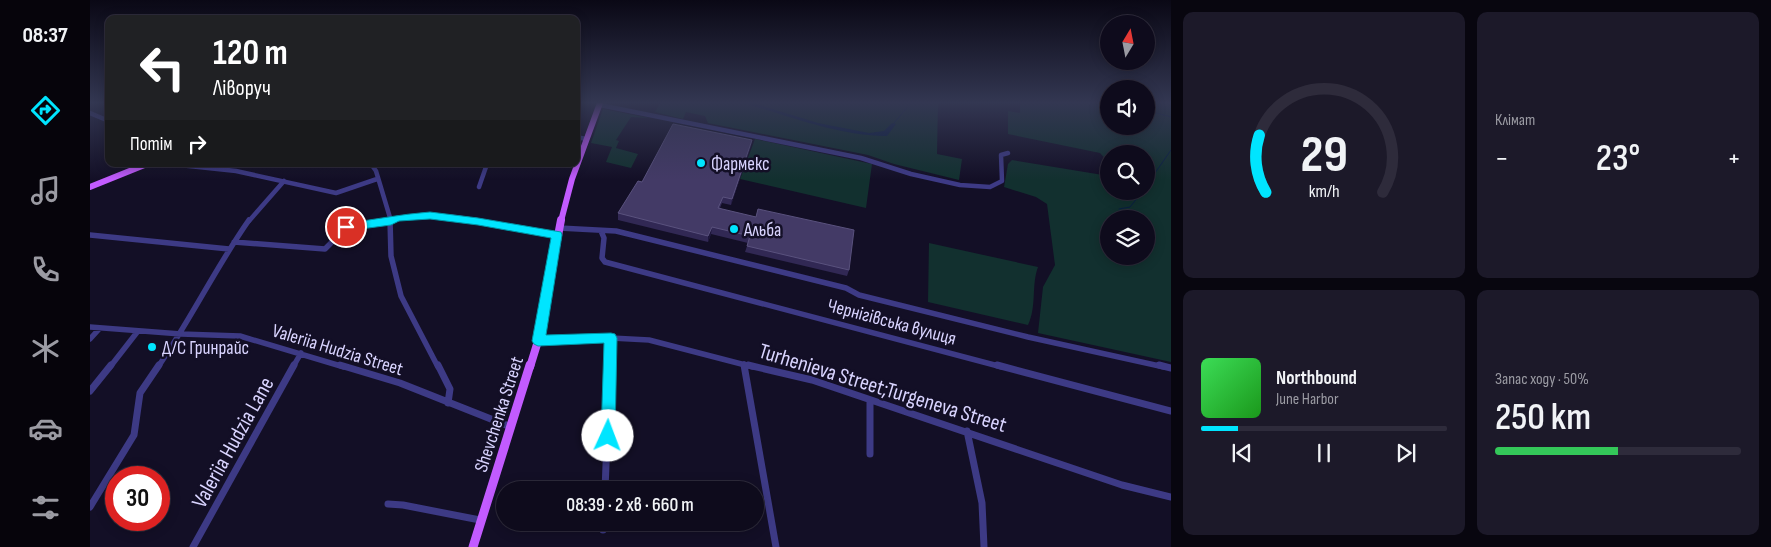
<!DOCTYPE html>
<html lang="uk">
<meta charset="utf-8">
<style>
body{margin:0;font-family:"Sofia Sans Condensed",sans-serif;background:#1c1929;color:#f1f3f6;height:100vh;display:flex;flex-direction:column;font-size:19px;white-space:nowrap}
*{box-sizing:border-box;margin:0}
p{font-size:16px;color:#9b9ba3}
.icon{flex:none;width:28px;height:28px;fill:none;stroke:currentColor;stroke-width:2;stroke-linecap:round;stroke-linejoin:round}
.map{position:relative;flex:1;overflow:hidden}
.panel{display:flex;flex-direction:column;gap:12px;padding:12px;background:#08060f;width:600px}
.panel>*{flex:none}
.banner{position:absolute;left:15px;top:15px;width:475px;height:152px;border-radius:10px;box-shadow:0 2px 12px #0003,0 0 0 1px #2e2b3b;background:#202124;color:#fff;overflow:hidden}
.needle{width:32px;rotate:10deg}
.fabs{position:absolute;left:1010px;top:15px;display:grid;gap:10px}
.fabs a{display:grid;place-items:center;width:55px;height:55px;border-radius:50%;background:#0e0b1c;box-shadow:0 2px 12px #0003,0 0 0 1px #2e2b3b;font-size:25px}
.speed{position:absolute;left:15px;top:466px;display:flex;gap:10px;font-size:25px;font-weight:700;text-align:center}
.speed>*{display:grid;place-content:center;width:65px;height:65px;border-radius:50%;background:#0e0b1c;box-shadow:0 2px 12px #0003,0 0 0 1px #2e2b3b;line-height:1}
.speed .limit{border:8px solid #d22;background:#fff;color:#111}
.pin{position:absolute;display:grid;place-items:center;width:42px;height:42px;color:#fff;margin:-21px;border:2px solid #fff;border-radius:50%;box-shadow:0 1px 5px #0007}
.me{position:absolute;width:55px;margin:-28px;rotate:2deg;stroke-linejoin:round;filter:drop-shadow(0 0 4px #0008)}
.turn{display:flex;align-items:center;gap:18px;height:105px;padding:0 25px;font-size:22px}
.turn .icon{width:65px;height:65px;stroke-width:2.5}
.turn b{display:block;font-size:35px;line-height:42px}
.then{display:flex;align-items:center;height:48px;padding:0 25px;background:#0003;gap:10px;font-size:19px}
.big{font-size:38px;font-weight:600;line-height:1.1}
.panel .widget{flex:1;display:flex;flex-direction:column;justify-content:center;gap:8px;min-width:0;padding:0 18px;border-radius:10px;background:#1c1929}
.panel .dial{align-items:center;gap:0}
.dial svg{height:130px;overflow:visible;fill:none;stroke:#2e2b3b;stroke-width:7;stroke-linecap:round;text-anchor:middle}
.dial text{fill:#f1f3f6;stroke:none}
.song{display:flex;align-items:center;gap:15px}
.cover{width:60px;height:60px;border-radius:8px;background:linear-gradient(135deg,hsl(130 70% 55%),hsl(120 70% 35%))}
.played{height:5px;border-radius:2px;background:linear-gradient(90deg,#00e5ff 15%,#2e2b3b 15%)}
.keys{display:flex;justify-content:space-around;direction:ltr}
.heat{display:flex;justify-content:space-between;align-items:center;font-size:28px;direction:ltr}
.charge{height:8px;border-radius:4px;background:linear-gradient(90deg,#34c759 50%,#2e2b3b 0)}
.panel .tiles{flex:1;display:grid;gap:12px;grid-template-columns:repeat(2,1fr)}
.trip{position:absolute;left:406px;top:481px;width:268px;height:50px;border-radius:25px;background:#0e0b1c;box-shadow:0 2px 12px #0003,0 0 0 1px #2e2b3b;font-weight:600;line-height:50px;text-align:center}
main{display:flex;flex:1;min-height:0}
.tab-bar{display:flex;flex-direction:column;width:90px;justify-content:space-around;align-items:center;background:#06040b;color:#9b9ba3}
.tab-bar .icon{width:35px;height:35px}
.tab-bar .active{color:#00e5ff}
.tab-bar b{font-size:22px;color:#f1f3f6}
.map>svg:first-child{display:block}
.green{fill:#12302f;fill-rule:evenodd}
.water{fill:#0a1f44}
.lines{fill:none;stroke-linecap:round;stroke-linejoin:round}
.stream{stroke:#0a1f44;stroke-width:1}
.minor-far2{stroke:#3d3a85;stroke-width:4.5}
.minor-far1{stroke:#3d3a85;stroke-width:5.5}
.minor{stroke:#3d3a85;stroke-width:7}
.major-far2{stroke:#c25bff;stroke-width:6}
.major-far1{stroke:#c25bff;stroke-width:8}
.major{stroke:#c25bff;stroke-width:9}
.wall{fill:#312854}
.shaded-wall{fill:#1d163a}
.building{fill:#433a66;stroke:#5a527e}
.route{fill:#00e5ff;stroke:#0095a6}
.poi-dot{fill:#00e5ff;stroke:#130f26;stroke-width:2}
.labels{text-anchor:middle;stroke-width:5;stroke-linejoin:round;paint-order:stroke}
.poi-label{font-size:19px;fill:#d9d4ff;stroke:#130f26;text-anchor:start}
.street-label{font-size:19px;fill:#d9d4ff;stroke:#130f26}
.near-street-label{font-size:22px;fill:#d9d4ff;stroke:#130f26}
</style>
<main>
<nav class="tab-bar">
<b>08:37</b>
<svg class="icon active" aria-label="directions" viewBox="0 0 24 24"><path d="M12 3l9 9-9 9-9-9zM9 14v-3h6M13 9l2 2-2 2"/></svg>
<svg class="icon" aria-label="music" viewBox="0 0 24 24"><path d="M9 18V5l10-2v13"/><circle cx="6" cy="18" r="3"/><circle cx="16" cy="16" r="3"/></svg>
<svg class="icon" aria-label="phone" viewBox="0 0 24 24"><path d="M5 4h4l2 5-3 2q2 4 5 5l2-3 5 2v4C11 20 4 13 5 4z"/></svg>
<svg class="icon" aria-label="climate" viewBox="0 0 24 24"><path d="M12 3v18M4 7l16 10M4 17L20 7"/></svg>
<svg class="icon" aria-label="car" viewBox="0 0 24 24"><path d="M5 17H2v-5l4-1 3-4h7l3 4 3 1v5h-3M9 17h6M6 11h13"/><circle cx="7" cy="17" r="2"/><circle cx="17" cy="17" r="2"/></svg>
<svg class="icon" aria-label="filters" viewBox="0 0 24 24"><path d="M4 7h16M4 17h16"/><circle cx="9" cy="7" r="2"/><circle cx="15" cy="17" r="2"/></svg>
</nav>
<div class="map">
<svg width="1081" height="547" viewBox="0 0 1081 547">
<rect width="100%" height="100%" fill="#130f26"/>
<!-- green -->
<path class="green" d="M570 103H848L847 154 872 159 869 180 804 164 778 155 618 123 615 116 596 112 593 119 565 112Z
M930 103H1019V126H1056V103H1081V362L948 333 953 287 965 265 957 204 946 197 914 187 918 164 922 160 1019 176V191H1056V154H1019V163L1010 153 918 134V111L930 113ZM1019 219H1056V256H1019Z
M513 109 559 118 541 117 526 140 529 141 526 148 548 154 541 168 516 162 522 147 501 143Z
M665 139 782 164 776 208 650 179Z
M839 243 948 267C941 286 947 306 938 325L838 302Z"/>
<!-- water -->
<path class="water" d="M653 103H663L728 123 779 133 794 131 802 123 806 124 797 136C748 136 700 116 653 103Z"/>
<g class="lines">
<!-- stream -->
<path class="stream" d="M1056 110 1081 117
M804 123 821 103
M1056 186 1081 150
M1029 209 1040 207 1053 191"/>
<!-- minor-far2 -->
<path class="minor-far2" d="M510 105 771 158 821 174 870 185 900 187 912 181 911 155 918 153
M0 113 19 121
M486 137 496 139
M80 164 146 171 246 193 287 179
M281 164 286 171 301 221
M389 187 397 164
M159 221 194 181
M301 221C330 212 362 216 392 221"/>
<!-- minor-far1 -->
<path class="minor-far1" d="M300 220 301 256 311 296 348 367
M384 220 467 235
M469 228 526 231 756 288 769 295 938 337 1074 367
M511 231 514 238 512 258 515 262 912 367
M0 235 139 249
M144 242 235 249 241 243 247 230 305 220
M0 327 91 334 150 336 254 367
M0 339 10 328
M448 341 521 338
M654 364 655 367
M20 367 48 331
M68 367C101 319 126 267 159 220
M203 367 211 353
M520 367 521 338 559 340 663 367"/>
<!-- minor -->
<path class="minor" d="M250 365 310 383 421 427
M348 365 360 389 358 403
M654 365 686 547
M658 365 722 380 1032 485 1081 497
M907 365 1081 411
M1069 365 1081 368
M0 391 21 365
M780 400V454
M877 431 892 503 894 547
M515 490 520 365
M298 504 313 505 390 520
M0 507 44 435 50 393 69 365
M513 522V530
M103 547 204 365"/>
<!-- major-far2 -->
<path class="major-far2" d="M0 187 57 164
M471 221 482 179 510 103"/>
<!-- major-far1 -->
<path class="major-far1" d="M440 367 448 341 471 220"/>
<!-- major -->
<path class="major" d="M383 547 440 365"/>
</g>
<!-- wall -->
<path class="wall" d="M662 140 661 146 641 205 632 203 630 208 759 270 757 276 655 252 658 243 621 234 618 242 528 220V213L552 182Z"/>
<!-- shaded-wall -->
<path class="shaded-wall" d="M662 140 661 146 641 205 642 199Z
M622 227 621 234 618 242V236Z"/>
<!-- building -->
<path class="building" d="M583 124 662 140 642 199 633 197 628 208 666 217 668 209 764 230 759 270 657 246 660 236 622 227 618 236 528 213 548 181 552 182Z"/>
<!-- sky -->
<linearGradient id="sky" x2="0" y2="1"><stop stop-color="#0a0815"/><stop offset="0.57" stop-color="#333752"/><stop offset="1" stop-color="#333752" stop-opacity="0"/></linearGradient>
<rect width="1081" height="180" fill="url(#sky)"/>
<!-- route -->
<path class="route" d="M340 212 388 218 471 232 472 235 456 335 521 333 525 334 527 338 525 436 523 441 518 443 513 441 511 436 514 343 448 346 444 344 442 341 461 238 388 225 340 219 309 221 301 225 256 231 251 227 256 223C284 220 311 214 340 212Z"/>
<!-- markers -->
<g class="poi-dot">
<circle cx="611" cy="163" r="5"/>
<circle cx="644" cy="229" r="5"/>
<circle cx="62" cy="347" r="5"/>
</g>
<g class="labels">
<!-- poi labels -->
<g class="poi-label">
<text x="621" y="170">Фармекс</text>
<text x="654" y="236">Альба</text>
<text x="72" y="354">Д/С Гринрайс</text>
</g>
<!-- street labels -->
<g class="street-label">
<text transform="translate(802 321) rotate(15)" y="7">Чернігівська вулиця</text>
<text transform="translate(248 349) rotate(17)" y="7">Valeriia Hudzia Street</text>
<text transform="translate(408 414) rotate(-72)" y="7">Shevchenka Street</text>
</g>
<!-- near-street labels -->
<g class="near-street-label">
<text transform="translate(793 387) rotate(17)" y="8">Turhenieva Street;Turgeneva Street</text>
<text transform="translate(142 442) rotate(-61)" y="8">Valeriia Hudzia Lane</text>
</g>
</g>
</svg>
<div class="fabs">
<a><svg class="needle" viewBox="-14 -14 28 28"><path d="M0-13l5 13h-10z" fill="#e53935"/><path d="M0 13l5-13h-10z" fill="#9b9ba3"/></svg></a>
<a><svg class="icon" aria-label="sound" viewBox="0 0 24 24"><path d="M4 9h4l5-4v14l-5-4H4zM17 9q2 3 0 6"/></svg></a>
<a><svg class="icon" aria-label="search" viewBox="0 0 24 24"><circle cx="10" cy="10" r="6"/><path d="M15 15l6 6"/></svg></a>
<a><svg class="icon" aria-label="layers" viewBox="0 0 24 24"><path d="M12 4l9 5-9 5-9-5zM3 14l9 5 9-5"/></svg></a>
</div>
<div class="speed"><div class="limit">30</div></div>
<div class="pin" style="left:256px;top:227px;background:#d93025"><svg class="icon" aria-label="arrive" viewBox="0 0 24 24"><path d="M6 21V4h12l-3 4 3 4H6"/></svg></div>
<svg class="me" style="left:518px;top:436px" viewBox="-20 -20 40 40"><circle r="19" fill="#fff"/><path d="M0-13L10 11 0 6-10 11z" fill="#00e5ff"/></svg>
<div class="trip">08:39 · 2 хв · 660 m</div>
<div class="banner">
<div class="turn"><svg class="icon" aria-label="left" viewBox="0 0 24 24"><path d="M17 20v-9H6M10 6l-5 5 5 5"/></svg><div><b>120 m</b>Ліворуч</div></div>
<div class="then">Потім<svg class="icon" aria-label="right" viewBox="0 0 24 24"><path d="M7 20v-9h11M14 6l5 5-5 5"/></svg></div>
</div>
</div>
<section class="panel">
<div class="tiles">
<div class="widget dial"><svg viewBox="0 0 100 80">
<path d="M14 69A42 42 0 1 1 86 69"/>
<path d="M14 69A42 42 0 0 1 10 34" stroke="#00e5ff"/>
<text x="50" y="56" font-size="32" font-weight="700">29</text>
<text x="50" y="72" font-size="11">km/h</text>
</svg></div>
<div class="widget"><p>Клімат</p>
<div class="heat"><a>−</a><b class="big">23°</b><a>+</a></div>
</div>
<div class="widget">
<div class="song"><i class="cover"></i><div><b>Northbound</b><p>June Harbor</p></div></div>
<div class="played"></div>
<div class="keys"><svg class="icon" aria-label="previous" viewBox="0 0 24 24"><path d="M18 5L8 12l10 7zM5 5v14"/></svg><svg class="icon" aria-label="pause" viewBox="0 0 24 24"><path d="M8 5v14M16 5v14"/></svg><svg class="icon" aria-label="next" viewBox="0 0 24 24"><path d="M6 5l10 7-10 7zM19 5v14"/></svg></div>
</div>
<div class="widget"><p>Запас ходу · 50%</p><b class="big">250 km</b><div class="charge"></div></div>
</div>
</section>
</main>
